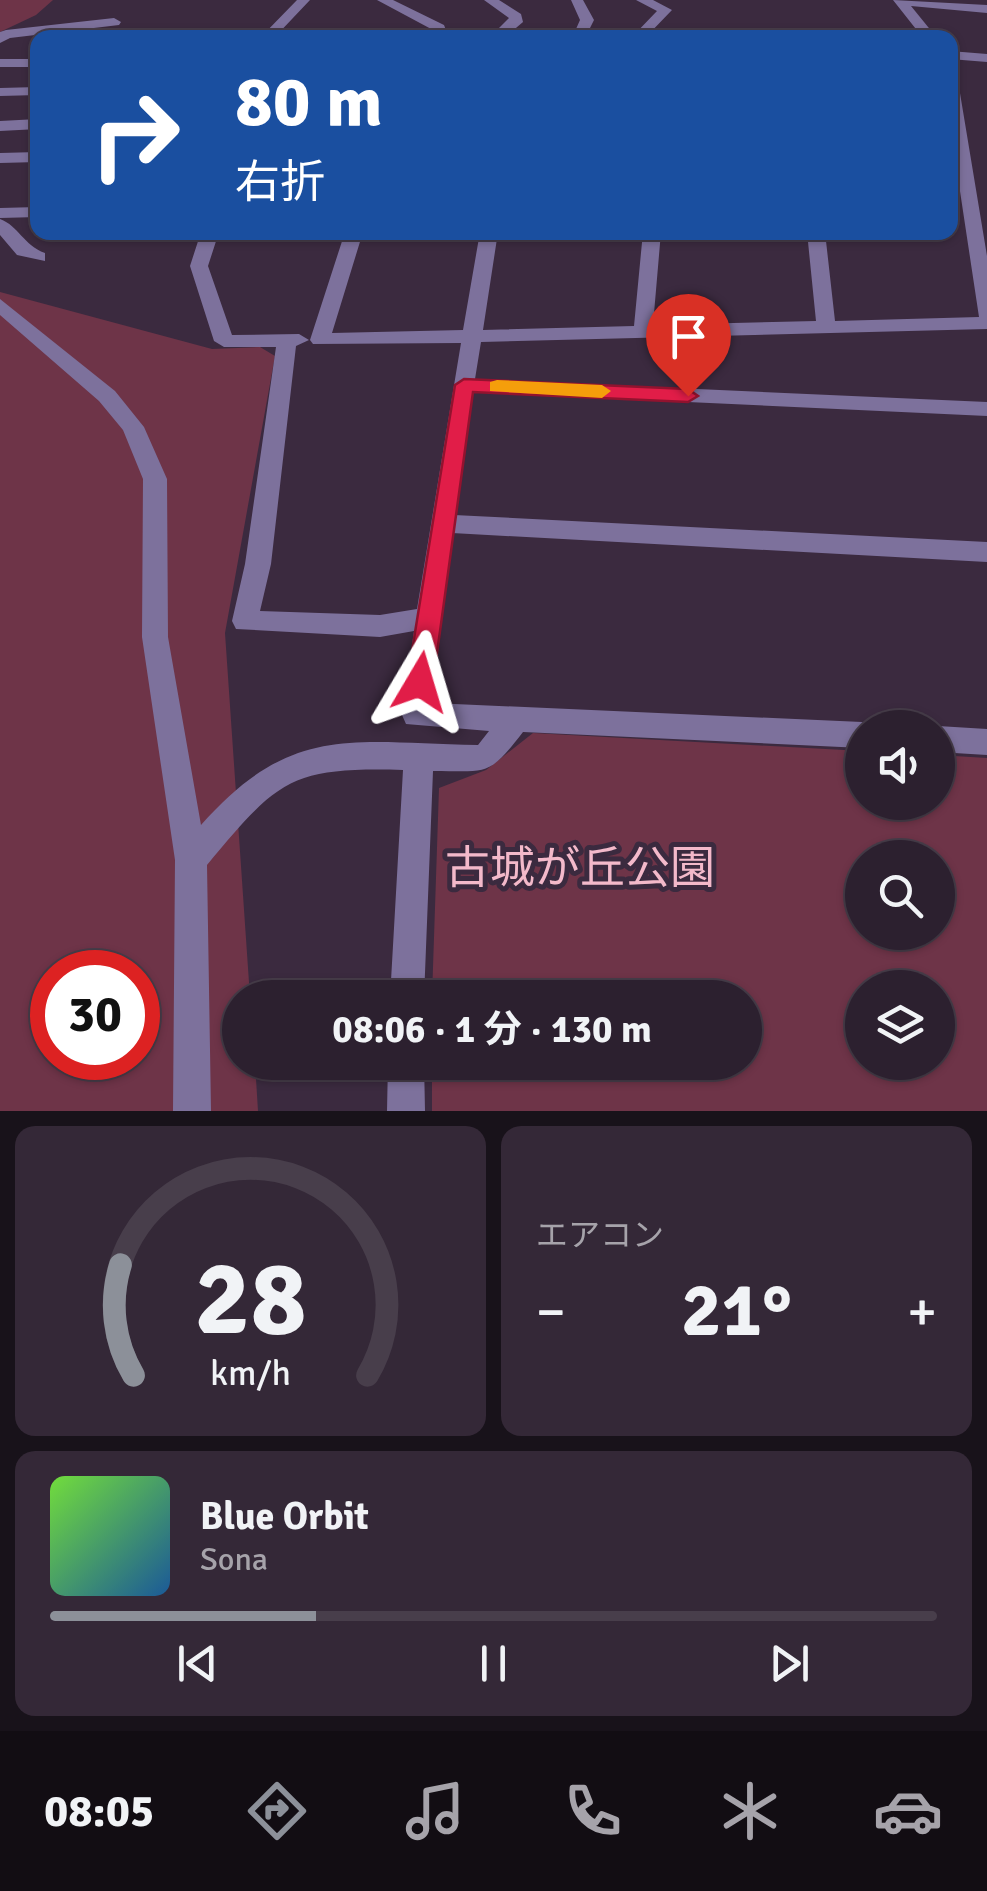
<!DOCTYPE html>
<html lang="ja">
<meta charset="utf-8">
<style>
body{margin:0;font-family:Signika,"Noto Sans JP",sans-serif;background:#342837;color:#f1f3f6;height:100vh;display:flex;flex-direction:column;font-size:38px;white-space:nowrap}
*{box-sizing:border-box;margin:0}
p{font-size:32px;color:#a6a3aa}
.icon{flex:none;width:55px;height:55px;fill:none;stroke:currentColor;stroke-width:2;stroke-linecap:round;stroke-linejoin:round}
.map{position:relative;height:1111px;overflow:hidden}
.side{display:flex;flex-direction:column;gap:15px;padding:15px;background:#18121a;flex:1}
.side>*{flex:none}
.guide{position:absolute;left:30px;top:30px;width:928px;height:210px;border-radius:20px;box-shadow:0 2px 8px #0004,0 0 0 2px #483e4b;background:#1a4fa0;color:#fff;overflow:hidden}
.tools{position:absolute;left:845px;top:710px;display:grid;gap:20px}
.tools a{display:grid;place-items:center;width:110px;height:110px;border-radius:50%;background:#2c202f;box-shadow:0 2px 8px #0004,0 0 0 2px #483e4b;font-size:50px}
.speed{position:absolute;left:30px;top:950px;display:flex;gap:20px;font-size:50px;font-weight:700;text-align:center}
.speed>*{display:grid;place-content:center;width:130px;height:130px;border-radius:50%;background:#2c202f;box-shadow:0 2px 8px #0004,0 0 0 2px #483e4b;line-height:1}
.speed .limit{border:15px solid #d22;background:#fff;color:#111}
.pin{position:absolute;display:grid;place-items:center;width:85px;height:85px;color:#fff;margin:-102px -42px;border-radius:50% 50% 50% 0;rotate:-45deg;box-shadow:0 0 10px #0007}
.pin .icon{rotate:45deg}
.me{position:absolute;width:110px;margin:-55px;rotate:7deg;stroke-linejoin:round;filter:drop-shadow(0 0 8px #0008)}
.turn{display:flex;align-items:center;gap:35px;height:210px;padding:0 40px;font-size:45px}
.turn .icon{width:130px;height:130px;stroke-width:2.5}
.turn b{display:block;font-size:70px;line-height:85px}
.big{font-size:75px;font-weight:700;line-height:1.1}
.side .tile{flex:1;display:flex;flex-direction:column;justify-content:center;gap:15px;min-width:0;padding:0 35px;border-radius:20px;background:#342837}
.side .dial{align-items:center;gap:0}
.dial svg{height:260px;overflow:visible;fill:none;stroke:#483e4b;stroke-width:7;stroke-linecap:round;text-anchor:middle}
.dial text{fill:#f1f3f6;stroke:none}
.song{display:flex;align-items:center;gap:30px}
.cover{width:120px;height:120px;border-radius:15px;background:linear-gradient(135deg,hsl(100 70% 55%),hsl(210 70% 35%))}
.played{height:10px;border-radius:5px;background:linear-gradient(90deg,#8c9099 30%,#483e4b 30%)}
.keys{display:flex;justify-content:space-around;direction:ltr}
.heat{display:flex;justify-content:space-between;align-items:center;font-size:55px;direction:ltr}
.side .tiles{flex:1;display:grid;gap:15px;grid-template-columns:1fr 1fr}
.tile:last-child{grid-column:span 2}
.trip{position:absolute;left:222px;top:980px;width:540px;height:100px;border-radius:50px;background:#2c202f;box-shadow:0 2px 8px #0004,0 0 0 2px #483e4b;font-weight:700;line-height:100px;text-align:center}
.tab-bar{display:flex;height:160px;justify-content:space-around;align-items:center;background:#120d13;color:#a6a3aa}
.tab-bar .icon{width:70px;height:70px}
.tab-bar .active{color:#8c9099}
.tab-bar b{font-size:45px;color:#f1f3f6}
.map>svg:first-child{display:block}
.green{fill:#6e3448;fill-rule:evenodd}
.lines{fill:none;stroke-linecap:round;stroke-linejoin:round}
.minor{fill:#7d719c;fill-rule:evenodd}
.route{fill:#e11d48;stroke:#92132f;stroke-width:2.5}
.slow{fill:#f59e0b}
.labels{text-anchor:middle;stroke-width:10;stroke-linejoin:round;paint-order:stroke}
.near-park-label{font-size:45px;fill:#f3b9ca;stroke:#3b2a3f}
</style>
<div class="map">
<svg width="987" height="1111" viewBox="0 0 987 1111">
<rect width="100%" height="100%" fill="#3b2a3f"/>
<!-- green -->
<path class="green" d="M0 0H53L36 15 0 32Z
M0 292 212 349 260 347 275 356 225 633 250 997 240 998V1062L255 1063 258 1111H0ZM52 972H138V1058H52Z
M533 733 862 751V802H938V755L987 758V1111H432V1063L745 1062V998L432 997 439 788 486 770ZM862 858H938V932H862ZM862 988H938V1062H862Z"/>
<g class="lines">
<!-- minor -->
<path class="minor" d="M297 0H310L274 38H260Z
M377 0H393L444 25 449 38H435L433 30Z
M484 0H499L521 14 523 22 504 38H489L509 18Z
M571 0H583L594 20 585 38H572L580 20Z
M636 0H653L672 10 645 38H631L657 11Z
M893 0 987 5V13L911 6 937 38H923Z
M114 18 121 22 119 25 10 38 0 43V32L6 30Z
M950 51 987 54V62L950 59Z
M0 59H38V67H0Z
M950 71 957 75 987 256V329L481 342 475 379 987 402V416L473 392 454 515 987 542V562L452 533 432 703 862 722 873 728H862V748L523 732C488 777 489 771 433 771L424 998H390L403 770C290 767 278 780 207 865L211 1111H173L175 860 142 637 143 479 123 430 99 401 0 315V299L115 391 144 427 167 479 168 637 201 825C292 722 353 743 478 745L489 731 406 724 402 715 414 631 380 637 236 629 232 621 245 564 276 347H224L214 341 190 266 201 232H219L208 266 232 335 299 334 309 340 296 346 271 564 260 611 380 615 417 609 461 343 313 344 310 340 345 232H363L332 333 463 330 480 232H498L483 330 634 326 643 232H661L653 325 816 321 807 232H825L835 321 979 317 950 125Z
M38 87V95L0 96V88Z
M38 119V129L0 131V121Z
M38 152V162L0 163V153Z
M38 207V217L0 218V208Z
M0 219C19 226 23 245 45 253V261L17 255 0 235Z
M938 726 987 729V755L938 752V728H934Z
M388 1062H424L425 1111H387Z"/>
</g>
<!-- route -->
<path class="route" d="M464 379 688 389 698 396 688 402 473 392 433 682 429 690 420 693 411 690 407 682 455 385Z"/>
<!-- slow -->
<path class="slow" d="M497 380 602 385 611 391 602 398 490 391V382Z"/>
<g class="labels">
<!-- near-park labels -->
<g class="near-park-label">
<text x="580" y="883">古城が丘公園</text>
</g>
</g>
</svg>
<div class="tools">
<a><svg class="icon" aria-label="sound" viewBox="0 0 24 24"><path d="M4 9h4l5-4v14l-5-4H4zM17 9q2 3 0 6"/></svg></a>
<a><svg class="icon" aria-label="search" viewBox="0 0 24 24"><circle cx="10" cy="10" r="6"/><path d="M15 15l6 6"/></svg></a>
<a><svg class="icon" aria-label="layers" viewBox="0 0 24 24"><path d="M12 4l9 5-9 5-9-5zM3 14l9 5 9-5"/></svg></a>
</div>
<div class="speed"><div class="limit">30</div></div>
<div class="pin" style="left:688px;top:396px;background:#d93025"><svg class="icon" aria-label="arrive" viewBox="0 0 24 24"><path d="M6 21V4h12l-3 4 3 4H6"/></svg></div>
<svg class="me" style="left:420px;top:682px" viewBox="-20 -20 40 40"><path d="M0-17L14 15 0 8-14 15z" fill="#e11d48" stroke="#fff" stroke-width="4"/></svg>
<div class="trip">08:06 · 1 分 · 130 m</div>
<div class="guide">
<div class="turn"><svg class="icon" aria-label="right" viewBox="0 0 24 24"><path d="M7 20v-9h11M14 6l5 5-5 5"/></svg><div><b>80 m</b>右折</div></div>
</div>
</div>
<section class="side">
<div class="tiles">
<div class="tile dial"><svg viewBox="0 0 100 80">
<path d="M14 69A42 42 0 1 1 86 69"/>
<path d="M14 69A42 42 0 0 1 10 35" stroke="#8c9099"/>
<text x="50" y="56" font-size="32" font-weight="700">28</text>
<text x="50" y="72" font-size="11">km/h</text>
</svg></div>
<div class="tile"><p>エアコン</p>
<div class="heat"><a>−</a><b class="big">21°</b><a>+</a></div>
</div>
<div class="tile">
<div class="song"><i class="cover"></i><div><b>Blue Orbit</b><p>Sona</p></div></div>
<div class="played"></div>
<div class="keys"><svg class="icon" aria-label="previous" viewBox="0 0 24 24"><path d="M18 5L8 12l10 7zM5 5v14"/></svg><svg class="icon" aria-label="pause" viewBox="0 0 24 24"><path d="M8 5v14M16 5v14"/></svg><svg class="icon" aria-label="next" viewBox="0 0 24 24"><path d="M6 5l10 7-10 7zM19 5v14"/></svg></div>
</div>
</div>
</section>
<nav class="tab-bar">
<b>08:05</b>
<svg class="icon active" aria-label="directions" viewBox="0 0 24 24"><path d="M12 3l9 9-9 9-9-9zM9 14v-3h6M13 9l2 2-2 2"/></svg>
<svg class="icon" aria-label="music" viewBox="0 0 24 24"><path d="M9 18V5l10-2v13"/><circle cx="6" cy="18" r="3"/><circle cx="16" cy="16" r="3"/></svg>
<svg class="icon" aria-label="phone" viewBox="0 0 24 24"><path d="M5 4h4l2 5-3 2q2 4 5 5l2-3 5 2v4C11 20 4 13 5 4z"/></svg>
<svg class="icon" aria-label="climate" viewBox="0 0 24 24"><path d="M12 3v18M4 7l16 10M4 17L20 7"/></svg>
<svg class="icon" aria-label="car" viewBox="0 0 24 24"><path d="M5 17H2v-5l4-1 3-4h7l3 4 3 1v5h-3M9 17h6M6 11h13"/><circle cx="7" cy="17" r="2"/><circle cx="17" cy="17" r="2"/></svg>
</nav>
